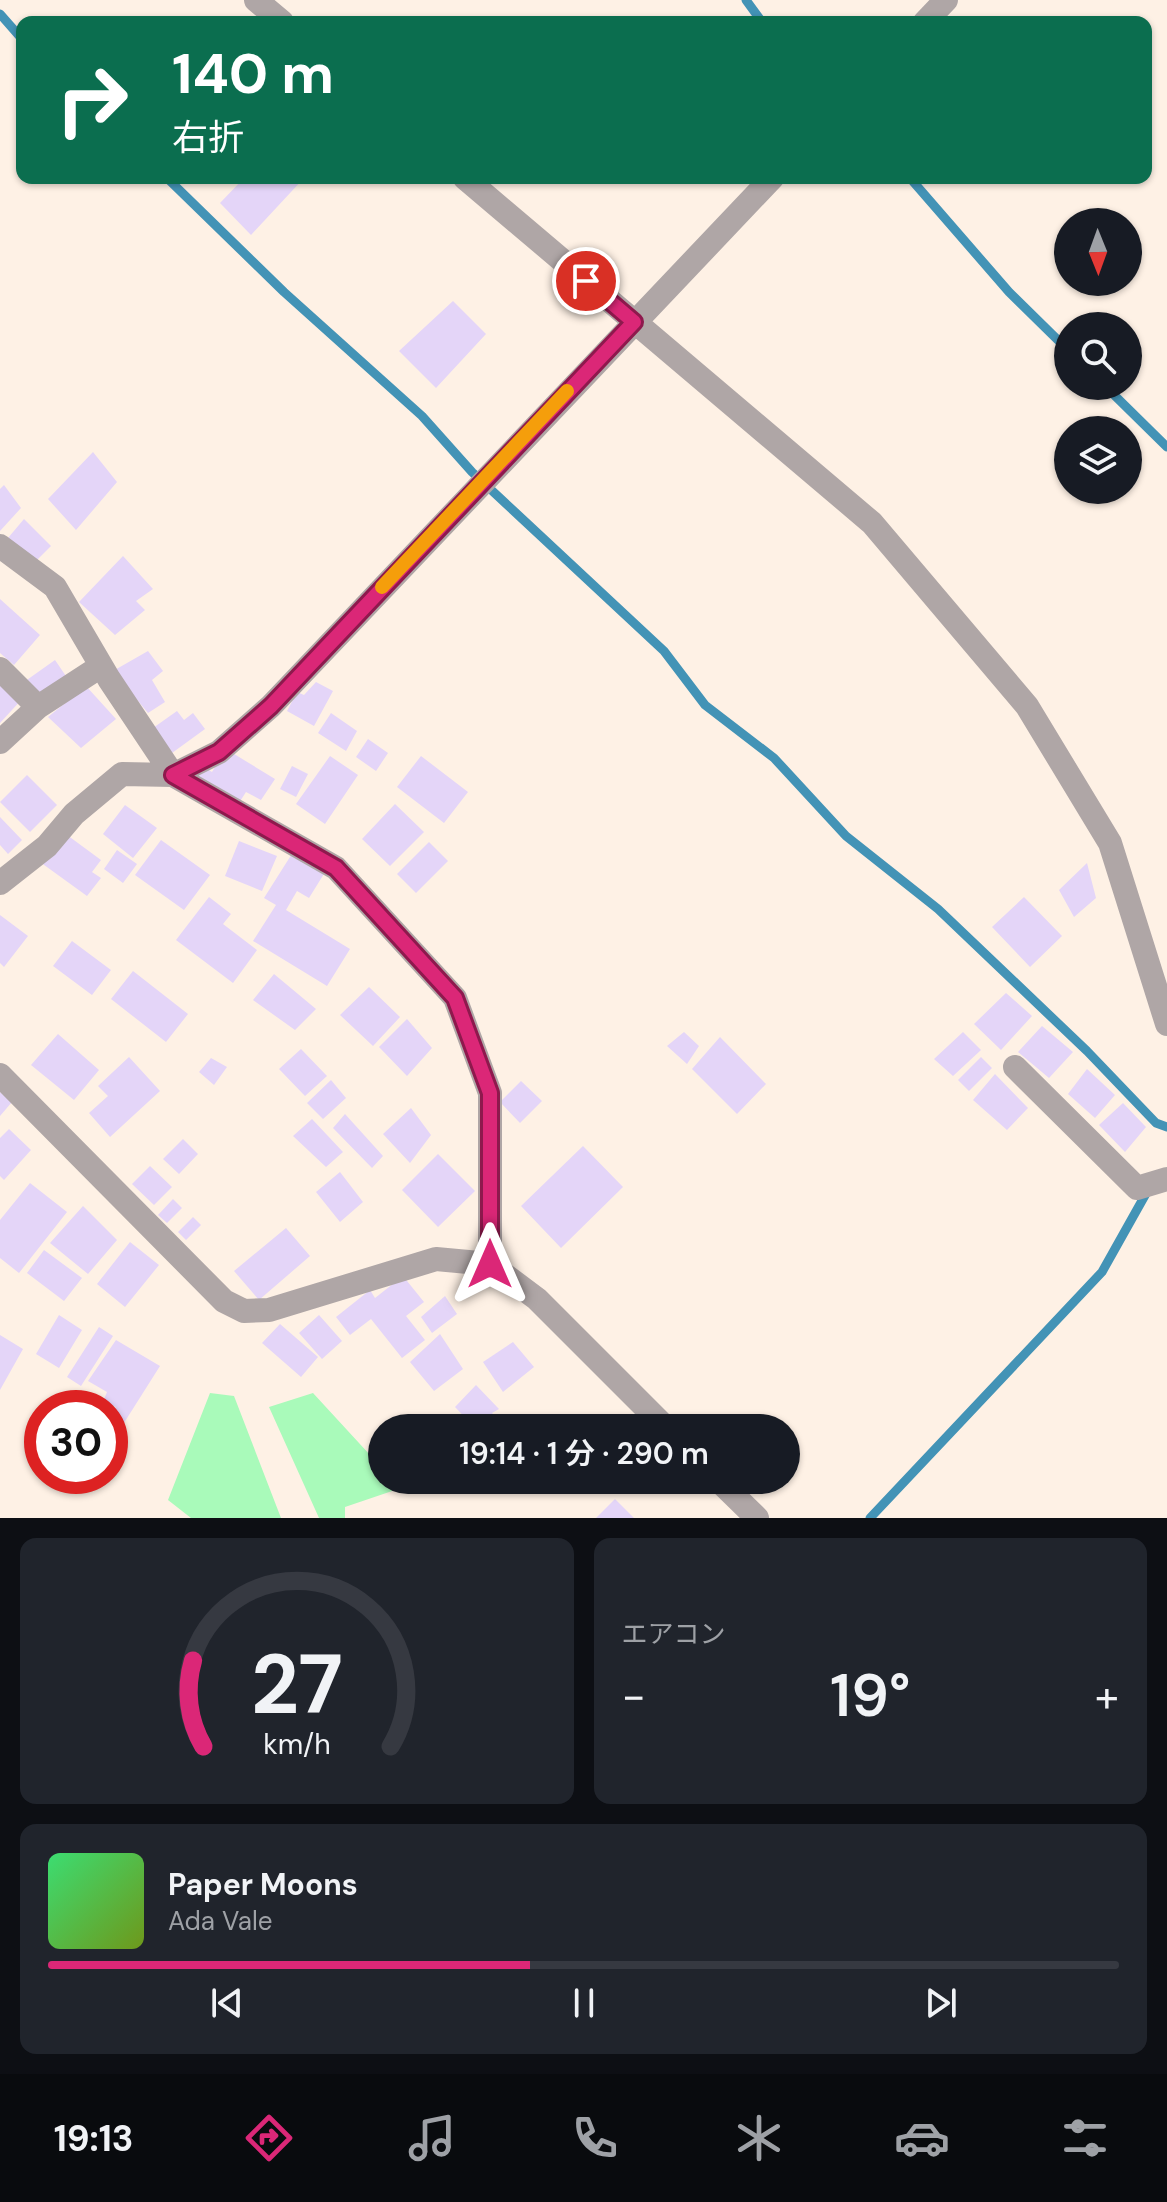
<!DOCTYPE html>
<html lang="ja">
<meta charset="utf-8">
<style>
body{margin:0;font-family:"DM Sans","Noto Sans JP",sans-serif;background:#20242c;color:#f1f3f6;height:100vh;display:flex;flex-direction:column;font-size:30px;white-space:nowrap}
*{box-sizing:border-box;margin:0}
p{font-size:26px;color:#9ea1a6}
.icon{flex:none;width:44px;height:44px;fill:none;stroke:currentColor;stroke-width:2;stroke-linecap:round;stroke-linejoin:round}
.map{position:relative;height:1518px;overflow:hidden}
.sheet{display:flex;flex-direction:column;gap:20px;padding:20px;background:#0d0f14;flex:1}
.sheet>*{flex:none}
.top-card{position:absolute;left:16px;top:16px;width:1136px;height:168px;border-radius:16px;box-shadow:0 2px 6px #0004;background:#0b6e4f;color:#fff;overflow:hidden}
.needle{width:52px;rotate:179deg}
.controls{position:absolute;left:1054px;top:208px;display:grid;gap:16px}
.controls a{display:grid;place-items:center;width:88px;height:88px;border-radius:50%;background:#171b24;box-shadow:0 2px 6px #0004;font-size:40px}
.speed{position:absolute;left:24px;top:1390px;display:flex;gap:16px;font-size:40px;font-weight:700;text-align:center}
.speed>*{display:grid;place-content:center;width:104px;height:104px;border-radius:50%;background:#171b24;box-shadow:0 2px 6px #0004;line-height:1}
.speed .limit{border:12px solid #d22;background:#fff;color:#111}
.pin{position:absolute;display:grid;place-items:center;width:68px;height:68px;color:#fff;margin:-34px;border:4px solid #fff;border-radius:50%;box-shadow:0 2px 8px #0007}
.me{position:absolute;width:88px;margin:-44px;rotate:0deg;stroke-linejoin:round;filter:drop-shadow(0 0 6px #0008)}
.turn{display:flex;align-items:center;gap:28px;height:168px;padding:0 24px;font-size:36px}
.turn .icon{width:104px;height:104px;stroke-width:2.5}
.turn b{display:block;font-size:56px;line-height:68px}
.big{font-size:60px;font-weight:600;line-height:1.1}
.sheet .card{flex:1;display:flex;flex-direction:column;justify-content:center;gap:12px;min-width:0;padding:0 28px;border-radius:16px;background:#20242c}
.sheet .dial{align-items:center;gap:0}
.dial svg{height:208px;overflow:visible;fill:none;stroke:#363941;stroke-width:7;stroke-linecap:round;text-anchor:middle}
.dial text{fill:#f1f3f6;stroke:none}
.song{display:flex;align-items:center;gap:24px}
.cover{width:96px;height:96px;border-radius:12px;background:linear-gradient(135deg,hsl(140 70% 55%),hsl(80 70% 35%))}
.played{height:8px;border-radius:4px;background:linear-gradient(90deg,#db2777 45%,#363941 45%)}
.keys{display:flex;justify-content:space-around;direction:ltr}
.heat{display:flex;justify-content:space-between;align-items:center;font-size:44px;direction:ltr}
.sheet .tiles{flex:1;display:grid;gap:20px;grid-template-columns:1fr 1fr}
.card:last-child{grid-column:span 2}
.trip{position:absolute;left:368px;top:1414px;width:432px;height:80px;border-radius:40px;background:#171b24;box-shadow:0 2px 6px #0004;font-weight:600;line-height:80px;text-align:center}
.tabs{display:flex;height:128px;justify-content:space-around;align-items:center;background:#090b0e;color:#9ea1a6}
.tabs .icon{width:56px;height:56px}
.tabs .current{color:#db2777}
.tabs b{font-size:36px;color:#f1f3f6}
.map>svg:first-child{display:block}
.green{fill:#a9faba}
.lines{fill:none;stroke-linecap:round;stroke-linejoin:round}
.stream{stroke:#4393b6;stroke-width:9}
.building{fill:#e4d5f8}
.minor{stroke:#afa6a6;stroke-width:24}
.route-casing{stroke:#8e194d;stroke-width:20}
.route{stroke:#db2777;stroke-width:14}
.slow{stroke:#f59e0b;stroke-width:14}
</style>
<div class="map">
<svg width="1167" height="1518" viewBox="0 0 1167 1518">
<rect width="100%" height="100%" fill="#fef1e5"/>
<!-- green -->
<path class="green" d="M210 1393 234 1396 281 1518H191L168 1500Z
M313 1393 382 1468V1480H393L401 1488 345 1507V1518H319L269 1407Z"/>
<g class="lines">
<!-- stream -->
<path class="stream" d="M746 0 762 22
M0 14 22 39
M167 178 284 292 422 416 472 472 664 651 705 705 774 758 846 836 938 909 1087 1051 1156 1123 1167 1127
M910 178 1009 292 1068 350
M1105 386 1167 447
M870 1518 1102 1272 1148 1190"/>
</g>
<!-- building -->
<path class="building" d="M244 178H304L251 235 220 203Z
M453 301 486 334 436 388 399 351Z
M93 452 117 482 76 530 48 499Z
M4 485 21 508 0 531V489Z
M24 519 51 546 35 562 8 538Z
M123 556 153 589 136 601 145 610 115 635 79 602Z
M0 599 40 635 14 665 0 653Z
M148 651 163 671 152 680 165 702 148 713 113 671Z
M55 660 70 682 39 703 24 682Z
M316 682 333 691 314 726 287 711 297 692 304 695Z
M0 684 23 698 0 723Z
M86 686 116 719 81 748 48 717Z
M177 711 184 720 193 713 205 729 172 753 153 728Z
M331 713 357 731 346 751 318 733Z
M368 739 388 753 376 771 356 757Z
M226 749 275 779 261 800 246 792 237 806 193 779 202 766 212 772Z
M330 756 358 775 325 824 296 804Z
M421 756 468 792 444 823 397 787Z
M292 766 308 774 296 797 280 789Z
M27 775 57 805 30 832 0 802Z
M395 804 424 832 390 866 362 839Z
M125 805 157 828 133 858 103 834Z
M0 817 22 840 8 854 0 845Z
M63 832 101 860 92 872 101 878 87 896 40 862Z
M161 840 210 875 184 910 135 875Z
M239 841 277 856 262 891 225 876Z
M429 842 448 861 416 893 397 874Z
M295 849 327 869 309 898 297 891 286 910 350 949 327 986 253 941 276 905 264 898Z
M117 850 137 864 123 883 104 869Z
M1087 863 1096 898 1074 917 1059 890Z
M209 897 231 914 223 924 257 950 233 983 176 940Z
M1024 897 1062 936 1030 967 992 927Z
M0 915 28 936 4 967 0 963Z
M72 941 111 970 92 995 53 966Z
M133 971 188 1014 166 1042 111 999Z
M274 974 316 1009 295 1030 253 1000Z
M369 987 400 1017 373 1046 340 1015Z
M1006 993 1032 1016 1001 1050 974 1024Z
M407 1019 432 1048 407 1076 379 1047Z
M1042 1026 1073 1052 1049 1078 1018 1052Z
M684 1032 699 1046 687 1064 667 1046Z
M963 1032 981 1050 953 1076 934 1059Z
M58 1034 99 1070 74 1100 31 1065Z
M720 1037 766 1084 737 1114 692 1069Z
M301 1049 327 1076 305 1096 279 1069Z
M129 1057 160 1091 110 1137 89 1113 108 1096 98 1086Z
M981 1057 992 1068 969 1091 958 1080Z
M211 1058 227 1067 214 1085 199 1072Z
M1087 1069 1115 1095 1095 1118 1068 1094Z
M995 1074 1028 1108 1007 1130 973 1100Z
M331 1080 346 1098 323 1119 307 1103Z
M521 1081 542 1101 520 1123 500 1102Z
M0 1092 12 1102 0 1116Z
M1123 1103 1146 1127 1125 1152 1099 1125Z
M411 1108 431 1135 410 1163 383 1134Z
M345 1114 383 1156 372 1168 333 1128Z
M312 1119 343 1152 326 1167 293 1136Z
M9 1129 31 1150 4 1180 0 1176V1138Z
M183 1139 198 1154 179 1174 163 1159Z
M583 1146 623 1187 561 1248 521 1206Z
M438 1154 475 1191 438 1227 402 1190Z
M150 1166 172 1187 154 1205 132 1184Z
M340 1172 363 1202 340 1222 316 1192Z
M30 1183 67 1212 19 1273 0 1258V1220Z
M173 1199 182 1208 167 1223 158 1215Z
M83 1206 117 1240 88 1274 50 1243Z
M193 1217 201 1225 186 1240 178 1232Z
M286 1228 310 1256 259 1300 234 1271Z
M130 1242 159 1265 125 1307 97 1284Z
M44 1250 82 1278 64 1301 27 1273Z
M403 1276 424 1302 406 1316 425 1340 402 1358 371 1319 350 1335 336 1317 370 1290 375 1298Z
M445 1296 457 1314 432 1333 421 1317Z
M59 1315 82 1330 59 1368 36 1354Z
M319 1315 342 1341 322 1359 299 1333Z
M280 1324 318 1357 301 1377 262 1343Z
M99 1327 113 1336 81 1386 67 1377Z
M440 1334 463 1369 434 1391 410 1362Z
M0 1335 23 1349 0 1390Z
M116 1340 160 1366 110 1445V1415L116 1407 103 1402 107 1392 88 1381Z
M513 1342 534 1367 503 1392 483 1362Z
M476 1385 499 1409 492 1413 505 1428H475L455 1407Z
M74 1397 94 1408H69Z
M615 1499 634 1518H596Z"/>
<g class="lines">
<!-- minor -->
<path class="minor" d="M256 0 282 22
M925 22 946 0
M465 178 872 523 1027 706 1110 843 1167 1024
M0 546 55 587 109 679 173 775 336 868 455 998 490 1093V1264
M0 669 38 707
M0 742 38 707 101 666
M0 883 47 846 74 814 122 774 173 775 219 752 271 706 772 178
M1015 1067 1137 1188 1167 1179
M0 1075 224 1301 244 1311 269 1310 436 1259 490 1264 537 1299 666 1428
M718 1480 757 1518"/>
</g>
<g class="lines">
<defs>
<path id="route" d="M490 1264V1093L455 998 336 868 173 775 219 752 271 706 634 322 586 281"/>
</defs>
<!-- route casing -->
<use href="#route" class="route-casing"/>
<!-- route -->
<use href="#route" class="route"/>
<!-- slow -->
<path class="slow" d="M382 587 567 391"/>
</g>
</svg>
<div class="controls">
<a><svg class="needle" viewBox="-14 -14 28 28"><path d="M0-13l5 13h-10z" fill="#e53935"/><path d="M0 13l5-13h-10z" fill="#9ea1a6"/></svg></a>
<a><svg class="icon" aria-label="search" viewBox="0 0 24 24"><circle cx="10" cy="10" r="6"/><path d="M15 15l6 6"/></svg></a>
<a><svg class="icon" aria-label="layers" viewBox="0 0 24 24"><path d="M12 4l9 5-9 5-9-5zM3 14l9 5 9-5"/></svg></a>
</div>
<div class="speed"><div class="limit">30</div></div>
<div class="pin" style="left:586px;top:281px;background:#d93025"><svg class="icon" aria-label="arrive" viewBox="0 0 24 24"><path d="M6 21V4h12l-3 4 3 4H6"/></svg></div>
<svg class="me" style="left:490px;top:1264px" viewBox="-20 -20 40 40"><path d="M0-17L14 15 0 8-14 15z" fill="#db2777" stroke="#fff" stroke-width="4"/></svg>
<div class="trip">19:14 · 1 分 · 290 m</div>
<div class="top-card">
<div class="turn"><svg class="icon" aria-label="right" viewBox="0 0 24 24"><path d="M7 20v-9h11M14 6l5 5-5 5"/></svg><div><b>140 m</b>右折</div></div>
</div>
</div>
<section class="sheet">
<div class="tiles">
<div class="card dial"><svg viewBox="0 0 100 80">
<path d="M14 69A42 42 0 1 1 86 69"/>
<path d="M14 69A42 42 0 0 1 10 36" stroke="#db2777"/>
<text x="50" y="56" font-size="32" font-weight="700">27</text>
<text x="50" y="72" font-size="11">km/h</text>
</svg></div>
<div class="card"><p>エアコン</p>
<div class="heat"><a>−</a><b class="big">19°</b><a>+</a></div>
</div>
<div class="card">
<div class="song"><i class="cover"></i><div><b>Paper Moons</b><p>Ada Vale</p></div></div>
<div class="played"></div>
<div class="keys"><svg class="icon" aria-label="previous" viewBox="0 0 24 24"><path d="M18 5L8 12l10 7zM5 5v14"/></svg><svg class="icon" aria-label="pause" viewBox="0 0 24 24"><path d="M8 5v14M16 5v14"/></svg><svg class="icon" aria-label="next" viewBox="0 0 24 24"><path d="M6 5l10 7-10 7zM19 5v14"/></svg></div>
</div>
</div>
</section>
<nav class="tabs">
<b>19:13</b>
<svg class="icon current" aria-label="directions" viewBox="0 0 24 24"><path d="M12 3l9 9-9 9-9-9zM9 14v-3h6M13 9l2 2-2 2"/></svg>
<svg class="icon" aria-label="music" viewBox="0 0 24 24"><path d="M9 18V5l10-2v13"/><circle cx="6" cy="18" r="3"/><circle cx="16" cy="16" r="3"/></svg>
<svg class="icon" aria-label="phone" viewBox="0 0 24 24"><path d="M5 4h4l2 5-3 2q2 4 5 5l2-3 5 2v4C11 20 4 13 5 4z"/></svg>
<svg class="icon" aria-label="climate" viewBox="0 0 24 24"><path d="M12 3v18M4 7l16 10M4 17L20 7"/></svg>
<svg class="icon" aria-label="car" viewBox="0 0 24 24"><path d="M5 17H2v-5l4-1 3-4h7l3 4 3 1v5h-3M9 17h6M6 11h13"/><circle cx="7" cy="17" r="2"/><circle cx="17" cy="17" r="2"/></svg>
<svg class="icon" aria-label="filters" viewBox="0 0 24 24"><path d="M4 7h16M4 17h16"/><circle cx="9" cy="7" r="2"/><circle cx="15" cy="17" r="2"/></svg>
</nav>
